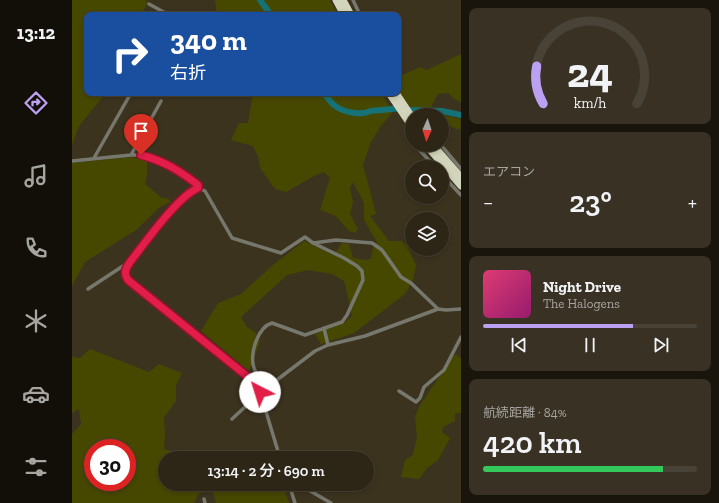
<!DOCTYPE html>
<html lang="ja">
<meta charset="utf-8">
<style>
body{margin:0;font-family:"Zilla Slab","Noto Sans JP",serif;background:#393224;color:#f1f3f6;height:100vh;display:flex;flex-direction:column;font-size:15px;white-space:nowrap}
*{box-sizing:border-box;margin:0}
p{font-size:13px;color:#a7a5a1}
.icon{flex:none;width:22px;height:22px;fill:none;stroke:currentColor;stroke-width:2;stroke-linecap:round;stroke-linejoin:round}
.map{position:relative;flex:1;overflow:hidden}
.panel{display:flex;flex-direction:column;gap:8px;padding:8px;background:#19150d;width:258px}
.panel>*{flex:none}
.guide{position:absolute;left:12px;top:12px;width:317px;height:84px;border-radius:8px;box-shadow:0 2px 6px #0003,0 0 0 1px #484336;background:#1a4fa0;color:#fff;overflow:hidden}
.needle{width:26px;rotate:183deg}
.controls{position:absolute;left:333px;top:108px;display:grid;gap:8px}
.controls a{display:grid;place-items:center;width:44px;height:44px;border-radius:50%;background:#2d2617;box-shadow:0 2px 6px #0003,0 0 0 1px #484336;font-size:20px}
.speed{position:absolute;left:12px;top:439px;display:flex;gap:8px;font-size:20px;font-weight:700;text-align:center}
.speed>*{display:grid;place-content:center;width:52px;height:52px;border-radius:50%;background:#2d2617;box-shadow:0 2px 6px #0003,0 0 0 1px #484336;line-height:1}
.speed .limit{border:6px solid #d22;background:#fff;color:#111}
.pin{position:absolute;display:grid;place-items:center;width:34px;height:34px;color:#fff;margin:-41px -17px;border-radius:50% 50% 50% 0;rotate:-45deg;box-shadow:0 0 4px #0007}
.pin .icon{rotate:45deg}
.me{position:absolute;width:44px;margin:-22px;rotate:320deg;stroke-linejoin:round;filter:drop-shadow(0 0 3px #0008)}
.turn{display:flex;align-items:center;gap:14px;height:84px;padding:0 20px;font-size:18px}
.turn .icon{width:52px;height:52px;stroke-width:2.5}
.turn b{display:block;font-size:28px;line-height:34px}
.big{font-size:30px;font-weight:600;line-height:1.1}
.panel .card{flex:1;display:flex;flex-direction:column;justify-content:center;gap:6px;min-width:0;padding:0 14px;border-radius:8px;background:#393224}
.panel .dial{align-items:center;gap:0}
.dial svg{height:104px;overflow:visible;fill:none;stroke:#484336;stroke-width:7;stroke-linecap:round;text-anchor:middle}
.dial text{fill:#f1f3f6;stroke:none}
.song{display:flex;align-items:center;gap:12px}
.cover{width:48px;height:48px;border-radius:6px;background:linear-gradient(135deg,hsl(340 70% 55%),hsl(320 70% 35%))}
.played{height:4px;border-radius:2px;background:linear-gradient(90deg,#bca0f2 70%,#484336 70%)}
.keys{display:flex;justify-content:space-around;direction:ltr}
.heat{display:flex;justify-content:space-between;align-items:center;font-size:22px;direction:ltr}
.charge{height:6px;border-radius:3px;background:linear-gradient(90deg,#34c759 84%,#484336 0)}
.trip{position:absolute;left:86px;top:451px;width:216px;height:40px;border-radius:20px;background:#2d2617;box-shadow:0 2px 6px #0003,0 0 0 1px #484336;font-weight:600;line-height:40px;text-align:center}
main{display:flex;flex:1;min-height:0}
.tab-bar{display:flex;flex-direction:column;width:72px;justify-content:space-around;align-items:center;background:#120f09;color:#a7a5a1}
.tab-bar .icon{width:28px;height:28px}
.tab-bar .on{color:#bca0f2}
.tab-bar b{font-size:18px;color:#f1f3f6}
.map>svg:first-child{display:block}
.green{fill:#474800;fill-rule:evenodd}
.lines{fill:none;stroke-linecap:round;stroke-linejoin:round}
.river{stroke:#157377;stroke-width:6}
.minor{stroke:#76786d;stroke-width:3.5}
.motorway{stroke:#d2d5bb;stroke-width:7}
.motorway-bridge{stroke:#d2d5bb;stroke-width:7}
.route-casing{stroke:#92132f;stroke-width:10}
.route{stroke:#e11d48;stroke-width:7}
</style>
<main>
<nav class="tab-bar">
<b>13:12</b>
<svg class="icon on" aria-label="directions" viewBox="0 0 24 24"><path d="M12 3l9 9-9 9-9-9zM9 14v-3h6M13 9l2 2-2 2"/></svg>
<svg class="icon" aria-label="music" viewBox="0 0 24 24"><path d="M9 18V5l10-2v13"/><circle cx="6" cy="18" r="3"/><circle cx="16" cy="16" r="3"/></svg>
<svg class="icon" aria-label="phone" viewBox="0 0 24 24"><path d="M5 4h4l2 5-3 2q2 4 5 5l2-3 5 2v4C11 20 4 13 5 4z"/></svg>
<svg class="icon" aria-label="climate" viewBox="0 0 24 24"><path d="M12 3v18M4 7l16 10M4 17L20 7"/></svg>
<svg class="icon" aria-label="car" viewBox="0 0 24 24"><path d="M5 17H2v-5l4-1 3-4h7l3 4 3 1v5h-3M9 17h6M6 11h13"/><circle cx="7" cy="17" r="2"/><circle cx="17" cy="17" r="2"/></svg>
<svg class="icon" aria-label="filters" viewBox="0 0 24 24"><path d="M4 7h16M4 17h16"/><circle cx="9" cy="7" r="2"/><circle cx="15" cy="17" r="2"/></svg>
</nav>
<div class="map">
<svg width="389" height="503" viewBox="0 0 389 503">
<rect width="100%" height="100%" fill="#3c331f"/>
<!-- green -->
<path class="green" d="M0 0H73L76 2 69 15H15V93H34L7 126 0 145Z
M143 0H258L266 15H145Z
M389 54V102L384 100 376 93 366 94 359 107 361 113 389 119 388 130 370 123V115H343L326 89V77L348 67 355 70Z
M181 93H309L321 112 309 126 299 142 291 165 304 214 298 216 317 241H330L336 247 344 265 341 280 333 294 282 333 249 344 243 334 272 323 280 316 275 292 272 281 260 274 236 270 215 275 169 317 175 327 183 332 188 342 177 371 129 331 146 303 169 294 201 265 232 241 262 255 270 243 277 244 281 258 293 260 299 259 301 248 305 242 292 220V203L281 182 278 188 281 202 278 214 286 229 283 233 277 231 264 216 248 210 258 178 252 172 244 175 214 192 203 189 188 168 187 159 181 146 159 140 167 123H176Z
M59 157 75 161V175L73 184 90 198H95L99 202 88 207 64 230 13 262 0 286V163Z
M18 349 77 372 87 364 110 373 104 385V401L92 417 93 436 92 449 114 455 115 458H93V484H208L211 486 217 503H144L141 492 137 491 127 493 122 503H0V434L9 424 7 409 0 413V357L8 358ZM21 448H55V482H21Z
M383 354 389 358V413H383V421L371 427 370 432 378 438 366 460 355 468 347 479 329 477 333 460 341 455 345 438 343 416 348 405Z"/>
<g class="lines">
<!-- river -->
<path class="river" d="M188 0 199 15
M252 93C255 97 258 102 262 105 270 112 289 116 298 111L331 108 337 110 370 111 389 115"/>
<!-- minor -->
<path class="minor" d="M281 0 288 15
M77 4 97 15
M340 139V141
M343 145 363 167
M369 145 389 169
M59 155 89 101
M22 158 59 93
M0 161 59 155H69L81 158 108 171 126 185V188
M370 175 389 195
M241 243 264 240 300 243 310 250 315 257 329 277 339 283 366 309
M16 289 57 262
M252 328 256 345
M186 385 56 280C51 273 54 269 57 262 73 243 106 196 126 188L133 191 160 238 209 253 233 237 241 243 272 258 285 266 290 271 291 280 275 315 270 322 233 335 200 323C186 327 179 351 181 364 182 370 186 377 188 382L186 385 208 458
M327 391 344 402 348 398 352 387 372 370 389 337
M160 419 189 392 243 351 256 345 293 336 366 309 374 310 389 309
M217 484 223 503
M218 488 228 485 259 503
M132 499 133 503"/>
<!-- motorway -->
<path class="motorway" d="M264 0 272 15
M271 0 279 15
M317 93 340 127
M324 93 340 117"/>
<!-- motorway-bridge -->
<path class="motorway-bridge" d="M354 145 389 186
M361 145 389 177"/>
</g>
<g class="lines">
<defs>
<path id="route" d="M69 155C92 161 108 171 126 185V188C106 196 73 243 58 262 54 268 51 273 56 280L186 385 188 392"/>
</defs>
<!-- route casing -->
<use href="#route" class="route-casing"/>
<!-- route -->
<use href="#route" class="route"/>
</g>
</svg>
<div class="controls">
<a><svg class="needle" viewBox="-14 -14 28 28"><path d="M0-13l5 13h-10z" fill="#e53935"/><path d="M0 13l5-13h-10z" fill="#a7a5a1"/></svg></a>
<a><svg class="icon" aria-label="search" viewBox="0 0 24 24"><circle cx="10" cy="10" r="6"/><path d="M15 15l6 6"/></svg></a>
<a><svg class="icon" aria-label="layers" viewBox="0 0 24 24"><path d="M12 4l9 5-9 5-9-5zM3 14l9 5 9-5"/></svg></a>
</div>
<div class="speed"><div class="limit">30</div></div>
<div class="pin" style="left:69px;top:155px;background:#d93025"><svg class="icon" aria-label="arrive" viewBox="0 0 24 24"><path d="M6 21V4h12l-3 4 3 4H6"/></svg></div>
<svg class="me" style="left:188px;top:392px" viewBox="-20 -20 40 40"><circle r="19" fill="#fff"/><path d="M0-13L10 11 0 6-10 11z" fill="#e11d48"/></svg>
<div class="trip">13:14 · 2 分 · 690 m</div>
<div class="guide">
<div class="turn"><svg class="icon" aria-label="right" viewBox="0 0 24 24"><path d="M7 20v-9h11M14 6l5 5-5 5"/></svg><div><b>340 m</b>右折</div></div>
</div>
</div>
<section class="panel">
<div class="card dial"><svg viewBox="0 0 100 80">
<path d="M14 69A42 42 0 1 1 86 69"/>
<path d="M14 69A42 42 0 0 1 9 40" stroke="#bca0f2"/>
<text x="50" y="56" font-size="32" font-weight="700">24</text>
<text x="50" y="72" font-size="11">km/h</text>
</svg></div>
<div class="card"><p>エアコン</p>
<div class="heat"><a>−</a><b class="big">23°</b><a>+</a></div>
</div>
<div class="card">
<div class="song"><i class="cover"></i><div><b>Night Drive</b><p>The Halogens</p></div></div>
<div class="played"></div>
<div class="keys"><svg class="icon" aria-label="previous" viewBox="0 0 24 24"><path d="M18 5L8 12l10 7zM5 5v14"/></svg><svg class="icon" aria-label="pause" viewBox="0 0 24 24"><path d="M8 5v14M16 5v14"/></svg><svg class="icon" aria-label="next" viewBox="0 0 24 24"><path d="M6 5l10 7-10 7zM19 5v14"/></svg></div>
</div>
<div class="card"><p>航続距離 · 84%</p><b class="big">420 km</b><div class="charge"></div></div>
</section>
</main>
